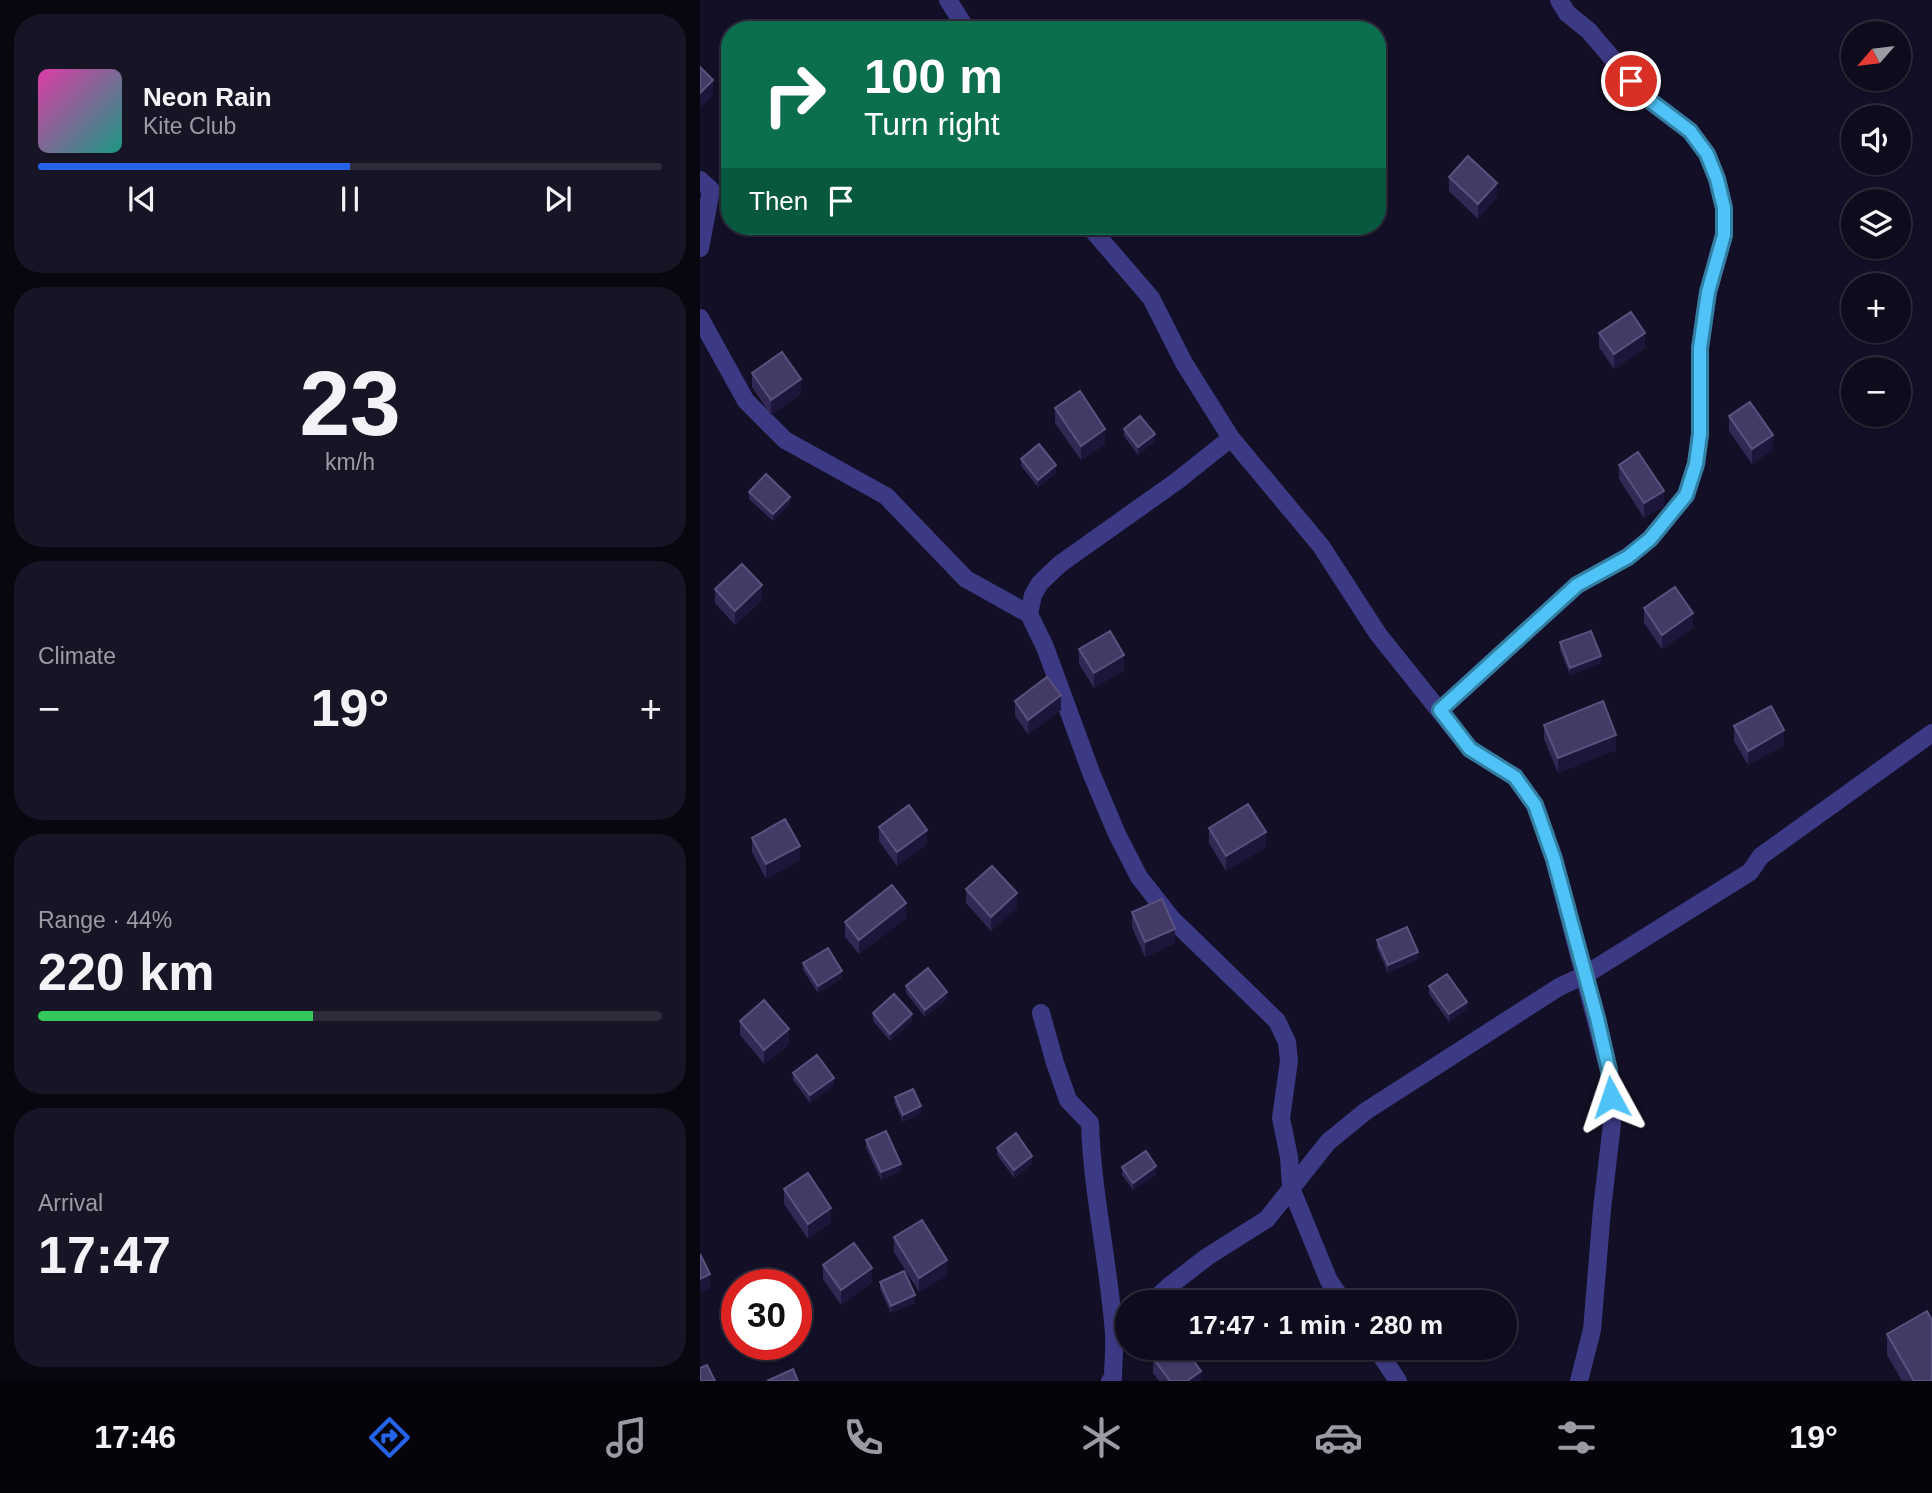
<!DOCTYPE html>
<meta charset="utf-8">
<style>
body{margin:0;font-family:Arial,sans-serif;background:#171425;color:#f1f3f6;height:100vh;display:flex;flex-direction:column;font-size:26px;white-space:nowrap}
*{box-sizing:border-box;margin:0}
p{font-size:23px;color:#9b9ba3}
.icon{flex:none;width:38px;height:38px;fill:none;stroke:currentColor;stroke-width:2;stroke-linecap:round;stroke-linejoin:round}
.map{position:relative;flex:1;overflow:hidden}
.drawer{display:flex;flex-direction:column;gap:14px;padding:14px;background:#08060f;width:700px}
.drawer>*{flex:none}
.hud{position:absolute;left:21px;top:21px;width:665px;height:214px;border-radius:28px;box-shadow:0 2px 5px #0004,0 0 0 2px #2e2b3b;background:#0b6e4f;color:#fff;overflow:hidden}
.needle{width:46px;rotate:242deg}
.tools{position:absolute;left:1141px;top:21px;display:grid;gap:14px}
.tools a{display:grid;place-items:center;width:70px;height:70px;border-radius:50%;background:#0e0b1c;box-shadow:0 2px 5px #0004,0 0 0 2px #2e2b3b;font-size:35px}
.speed{position:absolute;left:21px;top:1269px;display:flex;gap:14px;font-size:35px;font-weight:700;text-align:center}
.speed>*{display:grid;place-content:center;width:91px;height:91px;border-radius:50%;background:#0e0b1c;box-shadow:0 2px 5px #0004,0 0 0 2px #2e2b3b;line-height:1}
.speed .limit{border:10px solid #d22;background:#fff;color:#111}
.pin{position:absolute;display:grid;place-items:center;width:60px;height:60px;color:#fff;margin:-30px;border:4px solid #fff;border-radius:50%;box-shadow:0 2px 7px #0007}
.me{position:absolute;width:77px;margin:-38px;rotate:355deg;stroke-linejoin:round;filter:drop-shadow(0 0 5px #0008)}
.turn{display:flex;align-items:center;gap:24px;height:147px;padding:0 28px;font-size:32px}
.turn .icon{width:91px;height:91px;stroke-width:2.5}
.turn b{display:block;font-size:49px;line-height:60px}
.then{display:flex;align-items:center;height:66px;padding:0 28px;background:#0003;gap:14px;font-size:26px}
.big{font-size:52px;font-weight:700;line-height:1.1}
.drawer .tile{flex:1;display:flex;flex-direction:column;justify-content:center;gap:10px;min-width:0;padding:0 24px;border-radius:28px;background:#171425}
.drawer .dial{align-items:center;gap:0}
.dial b{font-size:91px;line-height:1}
.song{display:flex;align-items:center;gap:21px}
.cover{width:84px;height:84px;border-radius:10px;background:linear-gradient(135deg,hsl(320 70% 55%),hsl(170 70% 35%))}
.played{height:7px;border-radius:4px;background:linear-gradient(90deg,#2563eb 50%,#2e2b3b 50%)}
.keys{display:flex;justify-content:space-around;direction:ltr}
.heat{display:flex;justify-content:space-between;align-items:center;font-size:38px;direction:ltr}
.charge{height:10px;border-radius:5px;background:linear-gradient(90deg,#34c759 44%,#2e2b3b 0)}
.trip{position:absolute;left:415px;top:1290px;width:402px;height:70px;border-radius:35px;background:#0e0b1c;box-shadow:0 2px 5px #0004,0 0 0 2px #2e2b3b;font-weight:700;line-height:70px;text-align:center}
.dock{display:flex;height:112px;justify-content:space-around;align-items:center;background:#06040b;color:#9b9ba3}
.dock .icon{width:49px;height:49px}
.dock .selected{color:#2563eb}
.dock b{font-size:32px;color:#f1f3f6}
main{display:flex;flex:1;min-height:0}
.map>svg:first-child{display:block}
.lines{fill:none;stroke-linecap:round;stroke-linejoin:round}
.minor{stroke:#3d3a85;stroke-width:18}
.wall{fill:#312854}
.shaded-wall{fill:#1d163a}
.building{fill:#433a66;stroke:#5a527e;stroke-width:2}
.route-casing{stroke:#337fa1;stroke-width:18}
.route{stroke:#4fc3f7;stroke-width:12}
</style>
<main>
<section class="drawer">
<div class="tile">
<div class="song"><i class="cover"></i><div><b>Neon Rain</b><p>Kite Club</p></div></div>
<div class="played"></div>
<div class="keys"><svg class="icon" aria-label="previous" viewBox="0 0 24 24"><path d="M18 5L8 12l10 7zM5 5v14"/></svg><svg class="icon" aria-label="pause" viewBox="0 0 24 24"><path d="M8 5v14M16 5v14"/></svg><svg class="icon" aria-label="next" viewBox="0 0 24 24"><path d="M6 5l10 7-10 7zM19 5v14"/></svg></div>
</div>
<div class="tile dial"><b>23</b><p>km/h</p></div>
<div class="tile"><p>Climate</p>
<div class="heat"><a>−</a><b class="big">19°</b><a>+</a></div>
</div>
<div class="tile"><p>Range · 44%</p><b class="big">220 km</b><div class="charge"></div></div>
<div class="tile"><p>Arrival</p><b class="big">17:47</b></div>
</section>
<div class="map">
<svg width="1232" height="1381" viewBox="0 0 1232 1381">
<rect width="100%" height="100%" fill="#130f26"/>
<g class="lines">
<!-- minor -->
<path class="minor" d="M248 0 267 30
M0 180 11 190 0 248
M389 226 451 298 484 363 531 438 621 546 678 634 770 749 815 777 835 805 854 859 909 1071 912 1124 902 1209 892 1330 879 1381
M0 318 46 401 85 440 186 496 266 579 329 614
M531 438 477 481 360 564 340 583 333 595 329 614 345 647 392 775 417 834 439 877 472 919 577 1021 587 1042 589 1061 581 1118 589 1157 591 1188 629 1281 644 1302
M740 710 877 585 927 557 950 539 986 495 996 464 1000 434V348L1008 292 1024 235V208L1017 179 1007 154 990 131 945 97 889 31 867 13 859 0
M341 1013 355 1063 368 1100 390 1123C392 1193 409 1263 414 1334 415 1348 413 1363 413 1378L410 1381
M452 1302 468 1287 507 1257 567 1219 628 1142 666 1111 859 987 885 975 1050 872 1061 856 1232 733
M676 1348 698 1381"/>
</g>
<!-- wall -->
<path class="wall" d="M749 177 797 197 778 219 749 191Z
M899 333 945 348 914 369 899 347Z
M52 373 101 394 71 415 52 387Z
M355 408 405 444 381 460 355 423Z
M1029 416 1073 449 1052 464 1029 431Z
M424 429 455 441 438 455 424 436Z
M321 459 356 473 338 487 321 466Z
M919 465 964 506 944 518 919 479Z
M49 492 90 504 73 521 49 499Z
M15 589 62 600 35 625 15 603Z
M944 608 993 628 962 649 944 623Z
M860 642 901 663 870 675 860 650Z
M379 649 424 670 394 688 379 664Z
M315 701 361 710 328 734 315 716Z
M844 725 916 750 858 773 844 739Z
M1034 726 1084 745 1048 765 1034 741Z
M179 827 227 844 197 866 179 841Z
M509 828 566 847 526 871 509 843Z
M52 838 100 860 66 879 52 852Z
M266 889 317 908 291 931 266 903Z
M432 912 475 943 445 957 432 927Z
M206 918 159 954 145 937V922Z
M677 940 718 959 688 973 677 948Z
M103 963 142 978 118 993 103 970Z
M206 986 247 999 225 1017 206 993Z
M729 986 767 1009 749 1022 729 994Z
M173 1013 212 1021 190 1041 173 1021Z
M40 1021 89 1044 64 1064 40 1035Z
M93 1073 134 1085 110 1103 93 1080Z
M195 1097 221 1114 203 1122 195 1104Z
M166 1140 201 1171 181 1180 166 1148Z
M297 1148 332 1164 314 1178 297 1155Z
M422 1167 456 1174 433 1190 422 1175Z
M84 1189 131 1222 108 1239 84 1204Z
M194 1237 247 1275 219 1292 194 1252Z
M123 1265 172 1282 141 1305 123 1279Z
M180 1282 215 1303 191 1313 180 1289Z
M1187 1334 1232 1381H1202L1187 1355Z
M442 1348H484L501 1381H459L453 1373V1360L452 1361Z
M534 1348H558V1349L542 1360Z
M574 1348H591L578 1355Z"/>
<!-- shaded-wall -->
<path class="shaded-wall" d="M13 80V95L0 108V93Z
M797 183V197L778 219V204Z
M945 333V348L914 369V354Z
M101 379V394L71 415V400Z
M405 429V444L381 460V446Z
M455 434V441L438 455V447Z
M1073 435V449L1052 464V449Z
M356 465V473L338 487V480Z
M964 491V506L944 518V503Z
M90 497V504L73 521V514Z
M62 585V600L35 625V611Z
M993 613V628L962 649V635Z
M424 655V670L394 688V673Z
M901 656V663L870 675V668Z
M361 695V710L328 734V720Z
M1084 730V745L1048 765V751Z
M916 735V750L858 773V758Z
M227 830V844L197 866V852Z
M566 832V847L526 871V856Z
M100 846V860L66 879V864Z
M317 893V908L291 931V917Z
M206 903V918L159 954V940Z
M475 929V943L445 957V942Z
M718 952V959L688 973V965Z
M142 971V978L118 993V986Z
M247 992V999L225 1017V1010Z
M767 1002V1009L749 1022V1014Z
M212 1014V1021L190 1041V1034Z
M89 1029V1044L64 1064V1050Z
M134 1078V1085L110 1103V1095Z
M221 1106V1114L203 1122V1115Z
M332 1156V1164L314 1178V1170Z
M201 1164V1171L181 1180V1172Z
M456 1166V1174L433 1190V1183Z
M131 1208V1222L108 1239V1224Z
M247 1260V1275L219 1292V1278Z
M172 1268V1282L141 1305V1290Z
M10 1274V1289L0 1293V1279Z
M215 1295V1303L191 1313V1306Z
M107 1307V1321L96 1326V1311Z
M460 1348H470L452 1361V1353Z
M549 1348H558V1349L542 1360V1352Z
M578 1348H591L578 1355Z
M501 1371V1381H487Z"/>
<!-- building -->
<path class="building" d="M0 67 13 80 0 93Z
M768 156 797 183 778 204 749 177Z
M931 312 945 333 914 354 899 333Z
M82 352 101 379 71 400 52 373Z
M380 391 405 429 381 446 355 408Z
M1050 402 1073 435 1052 449 1029 416Z
M440 416 455 434 438 447 424 429Z
M339 444 356 465 338 480 321 459Z
M938 452 964 491 944 503 919 465Z
M66 474 90 497 73 514 49 492Z
M42 564 62 585 35 611 15 589Z
M975 587 993 613 962 635 944 608Z
M410 631 424 655 394 673 379 649Z
M891 631 901 656 870 668 860 642Z
M347 677 361 695 328 720 315 701Z
M903 701 916 735 858 758 844 725Z
M1071 706 1084 730 1048 751 1034 726Z
M548 804 566 832 526 856 509 828Z
M209 805 227 830 197 852 179 827Z
M85 819 100 846 66 864 52 838Z
M292 866 317 893 291 917 266 889Z
M192 885 206 903 159 940 145 922Z
M462 899 475 929 445 942 432 912Z
M707 927 718 952 688 965 677 940Z
M128 948 142 971 118 986 103 963Z
M228 968 247 992 225 1010 206 986Z
M747 974 767 1002 749 1014 729 986Z
M194 994 212 1014 190 1034 173 1013Z
M64 1000 89 1029 64 1050 40 1021Z
M117 1055 134 1078 110 1095 93 1073Z
M213 1089 221 1106 203 1115 195 1097Z
M186 1131 201 1164 181 1172 166 1140Z
M316 1133 332 1156 314 1170 297 1148Z
M446 1151 456 1166 433 1183 422 1167Z
M108 1173 131 1208 108 1224 84 1189Z
M222 1220 247 1260 219 1278 194 1237Z
M154 1243 172 1268 141 1290 123 1265Z
M0 1254 10 1274 0 1279Z
M204 1271 215 1295 191 1306 180 1282Z
M97 1284 107 1307 96 1311V1285Z
M591 1292 597 1302H576Z
M1227 1311 1232 1320V1381H1214L1187 1334Z
M447 1348H460L452 1353Z
M467 1348H484L501 1371 487 1381H470L453 1358Z
M539 1348H549L542 1352Z
M7 1365 15 1381H0V1368Z
M93 1369 98 1381H67Z"/>
<g class="lines">
<defs>
<path id="route" d="M911 1097 909 1070 897 1018 854 859 835 805 815 777 770 749 740 710 877 585 928 557 950 539 986 495 996 464 1000 434V348L1008 292 1024 235V208L1017 179 1007 154 990 131 945 97 931 81"/>
</defs>
<!-- route casing -->
<use href="#route" class="route-casing"/>
<!-- route -->
<use href="#route" class="route"/>
</g>
</svg>
<div class="tools">
<a><svg class="needle" viewBox="-14 -14 28 28"><path d="M0-13l5 13h-10z" fill="#e53935"/><path d="M0 13l5-13h-10z" fill="#9b9ba3"/></svg></a>
<a><svg class="icon" aria-label="sound" viewBox="0 0 24 24"><path d="M4 9h4l5-4v14l-5-4H4zM17 9q2 3 0 6"/></svg></a>
<a><svg class="icon" aria-label="layers" viewBox="0 0 24 24"><path d="M12 4l9 5-9 5-9-5zM3 14l9 5 9-5"/></svg></a>
<a>+</a>
<a>−</a>
</div>
<div class="speed"><div class="limit">30</div></div>
<div class="pin" style="left:931px;top:81px;background:#d93025"><svg class="icon" aria-label="arrive" viewBox="0 0 24 24"><path d="M6 21V4h12l-3 4 3 4H6"/></svg></div>
<svg class="me" style="left:911px;top:1097px" viewBox="-20 -20 40 40"><path d="M0-17L14 15 0 8-14 15z" fill="#4fc3f7" stroke="#fff" stroke-width="4"/></svg>
<div class="trip">17:47 · 1 min · 280 m</div>
<div class="hud">
<div class="turn"><svg class="icon" aria-label="right" viewBox="0 0 24 24"><path d="M7 20v-9h11M14 6l5 5-5 5"/></svg><div><b>100 m</b>Turn right</div></div>
<div class="then">Then<svg class="icon" aria-label="arrive" viewBox="0 0 24 24"><path d="M6 21V4h12l-3 4 3 4H6"/></svg></div>
</div>
</div>
</main>
<nav class="dock">
<b>17:46</b>
<svg class="icon selected" aria-label="directions" viewBox="0 0 24 24"><path d="M12 3l9 9-9 9-9-9zM9 14v-3h6M13 9l2 2-2 2"/></svg>
<svg class="icon" aria-label="music" viewBox="0 0 24 24"><path d="M9 18V5l10-2v13"/><circle cx="6" cy="18" r="3"/><circle cx="16" cy="16" r="3"/></svg>
<svg class="icon" aria-label="phone" viewBox="0 0 24 24"><path d="M5 4h4l2 5-3 2q2 4 5 5l2-3 5 2v4C11 20 4 13 5 4z"/></svg>
<svg class="icon" aria-label="climate" viewBox="0 0 24 24"><path d="M12 3v18M4 7l16 10M4 17L20 7"/></svg>
<svg class="icon" aria-label="car" viewBox="0 0 24 24"><path d="M5 17H2v-5l4-1 3-4h7l3 4 3 1v5h-3M9 17h6M6 11h13"/><circle cx="7" cy="17" r="2"/><circle cx="17" cy="17" r="2"/></svg>
<svg class="icon" aria-label="filters" viewBox="0 0 24 24"><path d="M4 7h16M4 17h16"/><circle cx="9" cy="7" r="2"/><circle cx="15" cy="17" r="2"/></svg>
<b>19°</b>
</nav>
